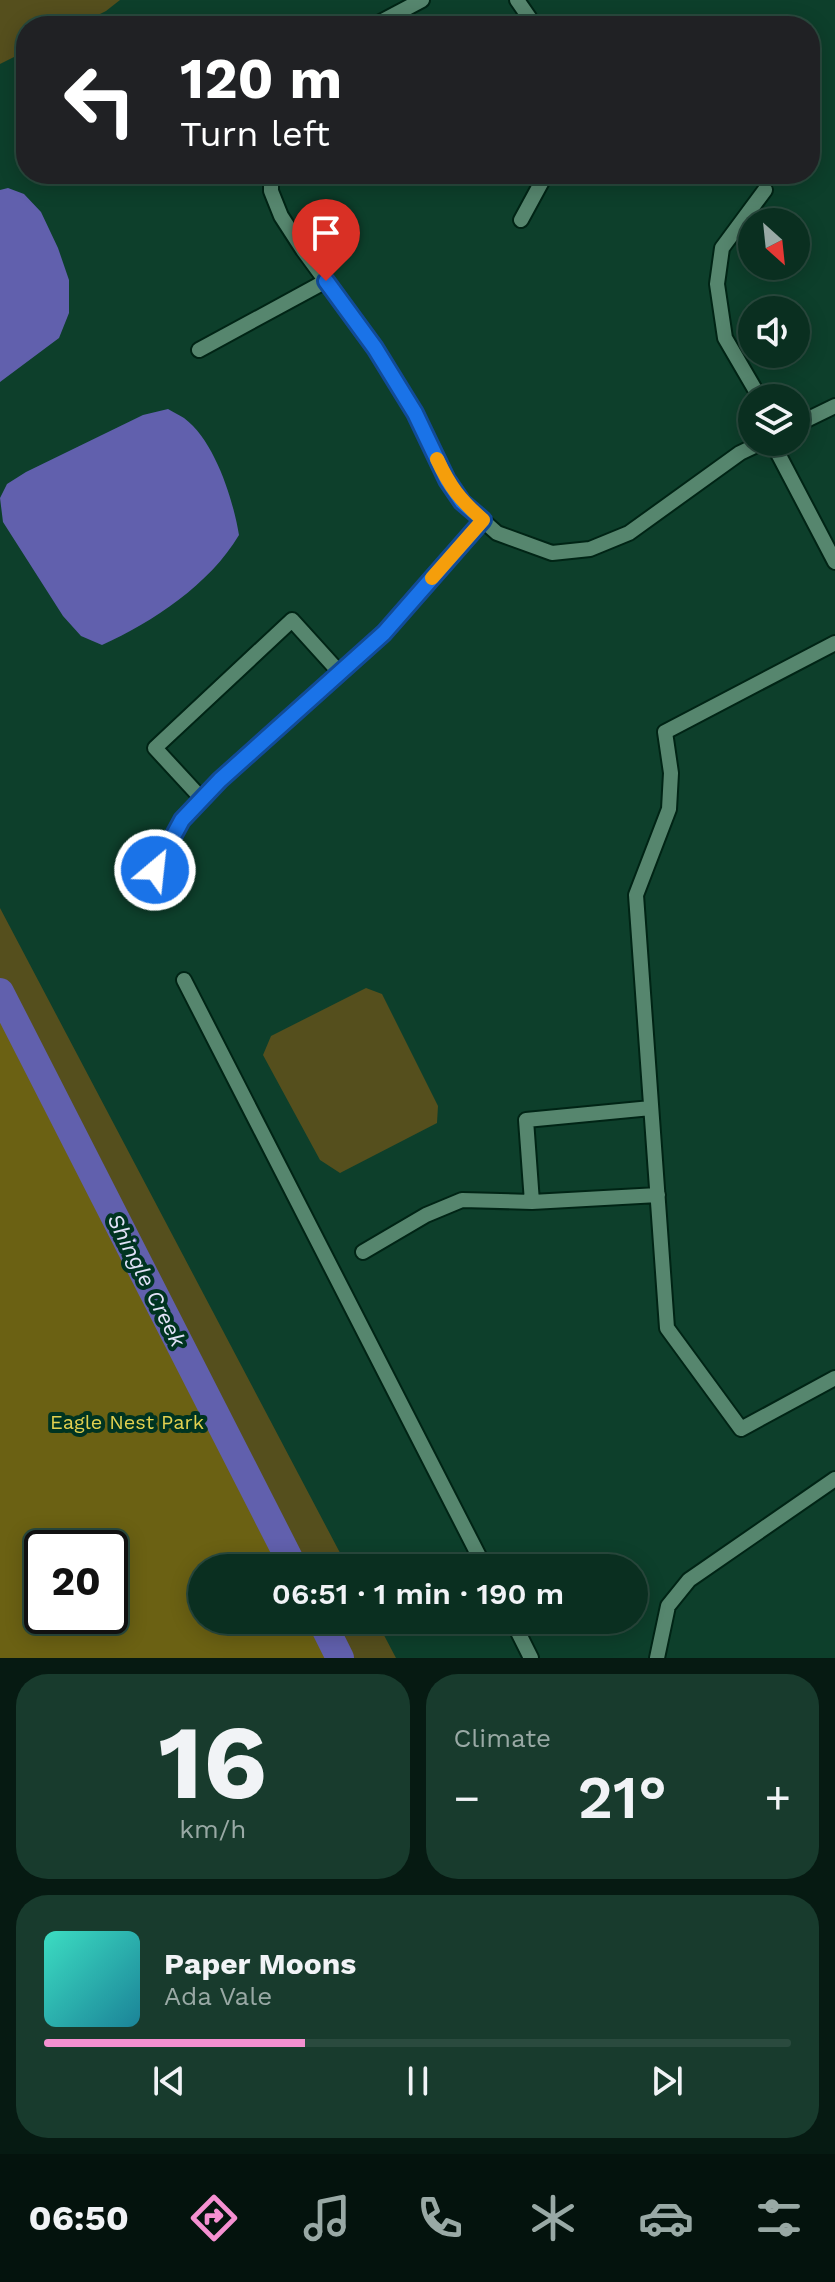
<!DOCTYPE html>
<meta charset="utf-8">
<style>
body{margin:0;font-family:"Work Sans",sans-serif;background:#183b2d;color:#f1f3f6;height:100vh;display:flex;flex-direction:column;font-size:30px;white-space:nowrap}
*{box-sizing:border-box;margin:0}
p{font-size:26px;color:#99a9a5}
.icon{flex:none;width:44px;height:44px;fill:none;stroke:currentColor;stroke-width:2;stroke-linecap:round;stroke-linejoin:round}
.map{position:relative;height:1658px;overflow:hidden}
.details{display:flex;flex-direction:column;gap:16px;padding:16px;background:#061a12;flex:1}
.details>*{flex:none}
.hud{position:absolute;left:16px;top:16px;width:804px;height:168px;border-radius:32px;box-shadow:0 4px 20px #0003,0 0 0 2px #2a4a3e;background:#202124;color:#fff;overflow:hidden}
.needle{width:52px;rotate:153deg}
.tools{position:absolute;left:738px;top:208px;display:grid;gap:16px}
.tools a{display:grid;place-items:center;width:72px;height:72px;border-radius:50%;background:#0a2f20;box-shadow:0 4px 20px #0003,0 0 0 2px #2a4a3e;font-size:40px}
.speed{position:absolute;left:24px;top:1530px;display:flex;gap:16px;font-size:40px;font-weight:700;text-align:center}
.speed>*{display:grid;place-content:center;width:104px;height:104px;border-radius:50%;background:#0a2f20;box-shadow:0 4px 20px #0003,0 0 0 2px #2a4a3e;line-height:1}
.speed .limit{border:4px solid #111;border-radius:12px;background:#fff;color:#111}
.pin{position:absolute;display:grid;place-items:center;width:68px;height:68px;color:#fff;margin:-82px -34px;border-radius:50% 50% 50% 0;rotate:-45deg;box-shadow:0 0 8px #0007}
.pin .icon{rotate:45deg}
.me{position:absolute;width:88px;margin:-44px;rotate:28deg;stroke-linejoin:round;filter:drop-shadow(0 0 6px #0008)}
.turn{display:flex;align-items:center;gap:28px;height:168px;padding:0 32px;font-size:36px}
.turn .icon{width:104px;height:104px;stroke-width:2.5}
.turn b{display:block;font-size:56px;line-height:68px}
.big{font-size:60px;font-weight:600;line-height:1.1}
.details .tile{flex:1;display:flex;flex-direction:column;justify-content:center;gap:12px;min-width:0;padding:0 28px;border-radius:32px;background:#183b2d}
.details .dial{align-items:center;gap:0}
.dial b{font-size:104px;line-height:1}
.song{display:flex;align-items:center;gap:24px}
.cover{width:96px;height:96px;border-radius:12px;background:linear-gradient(135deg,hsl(170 70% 55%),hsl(190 70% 35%))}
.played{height:8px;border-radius:4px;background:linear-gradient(90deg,#f590d1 35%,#2a4a3e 35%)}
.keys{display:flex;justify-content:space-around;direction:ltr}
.heat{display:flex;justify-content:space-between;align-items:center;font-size:44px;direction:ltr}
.details .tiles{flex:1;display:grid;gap:16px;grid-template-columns:1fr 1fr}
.tile:last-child{grid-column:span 2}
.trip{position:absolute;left:188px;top:1554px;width:460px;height:80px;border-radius:40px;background:#0a2f20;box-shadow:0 4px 20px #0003,0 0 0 2px #2a4a3e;font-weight:600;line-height:80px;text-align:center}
.tab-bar{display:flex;height:128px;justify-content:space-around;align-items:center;background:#04130d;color:#99a9a5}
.tab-bar .icon{width:56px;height:56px}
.tab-bar .selected{color:#f590d1}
.tab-bar b{font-size:36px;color:#f1f3f6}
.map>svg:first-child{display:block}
.green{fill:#554f1d;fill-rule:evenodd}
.forest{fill:#6b6113;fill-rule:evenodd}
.water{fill:#6160ad}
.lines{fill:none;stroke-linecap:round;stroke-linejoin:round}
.canal{stroke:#6160ad;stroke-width:28}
.lane-casing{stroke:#002415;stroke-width:18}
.lane{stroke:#56866e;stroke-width:14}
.route-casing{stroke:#114b97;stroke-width:20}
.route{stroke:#1a73e8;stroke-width:14}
.slow{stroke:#f59e0b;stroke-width:14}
.labels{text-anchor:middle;stroke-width:8;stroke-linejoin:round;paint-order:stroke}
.park-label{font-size:20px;fill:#e2d150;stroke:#003421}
.water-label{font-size:22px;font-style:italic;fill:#e1e2f8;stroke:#003421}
</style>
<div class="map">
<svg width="835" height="1658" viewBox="0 0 835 1658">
<rect width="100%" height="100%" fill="#0d3f2b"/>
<!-- green -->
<path class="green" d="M0 0H120L106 11 76 26H26V51L0 64Z
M0 908 348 1568H202V1620H376L396 1658H0ZM42 1548H110V1616H42Z
M366 988 382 994 438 1106 437 1123 340 1173 320 1160 263 1055 271 1036Z"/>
<!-- forest -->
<path class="forest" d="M0 992 294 1568H202V1620H321L340 1658H0ZM42 1548H110V1616H42Z"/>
<!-- water -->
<path class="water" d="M8 188 24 194 41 212 58 248 69 280V313L59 338 0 382V190Z
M168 409C173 412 179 415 184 418 215 441 233 499 239 535 210 584 153 622 102 645L81 636 63 616 3 522 0 498 7 484 26 472 143 415Z"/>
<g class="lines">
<!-- canal -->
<path class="canal" d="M0 992 294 1568
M321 1620 340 1658"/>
<defs>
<path id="lane" d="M517 0 535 26
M146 24 151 26
M373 26 422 0
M271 174V191L281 216 303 250 375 348 415 413 447 480 462 502 497 533 552 553 590 549 629 533 740 453 763 442
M521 220 546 174
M199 350 326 281
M760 398 725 338 717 284 722 248 765 190
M796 425 835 406
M772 442 835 562
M835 643 665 732 671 773 669 809 636 895 667 1328 741 1429 835 1378
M202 799 155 748 292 620 340 673
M155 870 182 820 220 780 384 633 483 520
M184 980 485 1568
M651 1108 526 1120 532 1202 658 1195
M363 1252 426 1215 462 1200 532 1202
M512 1620 531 1658
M657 1658 668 1606 689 1580 835 1479"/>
</defs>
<!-- lane casing -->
<use href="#lane" class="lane-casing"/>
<!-- lane -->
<use href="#lane" class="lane"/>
</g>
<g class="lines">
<defs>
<path id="route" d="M155 870 182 820 220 780 384 633 483 520 462 502 447 480 415 413 375 348 326 281"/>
</defs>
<!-- route casing -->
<use href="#route" class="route-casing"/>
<!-- route -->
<use href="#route" class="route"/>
<!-- slow -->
<path class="slow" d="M432 578 483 520C460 500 450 487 437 459"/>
</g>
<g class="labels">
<!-- park labels -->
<g class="park-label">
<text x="127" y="1429">Eagle Nest Park</text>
</g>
<!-- water labels -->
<g class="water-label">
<text transform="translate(147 1280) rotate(63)" y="8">Shingle Creek</text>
</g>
</g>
</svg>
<div class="tools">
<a><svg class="needle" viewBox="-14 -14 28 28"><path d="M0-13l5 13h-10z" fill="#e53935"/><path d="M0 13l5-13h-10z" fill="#99a9a5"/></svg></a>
<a><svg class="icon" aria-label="sound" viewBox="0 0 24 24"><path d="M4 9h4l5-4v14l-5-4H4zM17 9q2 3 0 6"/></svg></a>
<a><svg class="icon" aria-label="layers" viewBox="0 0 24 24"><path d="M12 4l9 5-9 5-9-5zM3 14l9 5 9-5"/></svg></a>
</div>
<div class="speed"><div class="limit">20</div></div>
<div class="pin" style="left:326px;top:281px;background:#d93025"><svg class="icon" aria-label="arrive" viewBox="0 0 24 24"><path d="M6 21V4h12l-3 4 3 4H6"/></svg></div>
<svg class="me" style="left:155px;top:870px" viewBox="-20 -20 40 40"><circle r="17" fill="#1a73e8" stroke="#fff" stroke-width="3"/><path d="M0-11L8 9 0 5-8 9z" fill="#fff"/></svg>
<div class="trip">06:51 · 1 min · 190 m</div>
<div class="hud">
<div class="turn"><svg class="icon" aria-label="left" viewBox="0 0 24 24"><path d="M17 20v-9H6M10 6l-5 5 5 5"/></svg><div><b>120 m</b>Turn left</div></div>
</div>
</div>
<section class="details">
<div class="tiles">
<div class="tile dial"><b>16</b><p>km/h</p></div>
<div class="tile"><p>Climate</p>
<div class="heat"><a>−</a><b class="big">21°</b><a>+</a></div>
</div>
<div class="tile">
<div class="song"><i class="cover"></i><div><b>Paper Moons</b><p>Ada Vale</p></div></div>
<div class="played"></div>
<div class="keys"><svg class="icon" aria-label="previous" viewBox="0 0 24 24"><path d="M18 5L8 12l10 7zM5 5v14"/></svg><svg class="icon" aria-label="pause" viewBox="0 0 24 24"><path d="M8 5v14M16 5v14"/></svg><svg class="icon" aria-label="next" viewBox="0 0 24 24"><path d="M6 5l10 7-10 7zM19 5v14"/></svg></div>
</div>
</div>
</section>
<nav class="tab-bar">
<b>06:50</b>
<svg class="icon selected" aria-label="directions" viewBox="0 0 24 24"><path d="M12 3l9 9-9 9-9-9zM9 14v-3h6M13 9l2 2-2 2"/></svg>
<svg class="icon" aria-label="music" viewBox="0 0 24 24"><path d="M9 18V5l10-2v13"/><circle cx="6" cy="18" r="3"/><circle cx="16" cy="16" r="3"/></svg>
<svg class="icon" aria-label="phone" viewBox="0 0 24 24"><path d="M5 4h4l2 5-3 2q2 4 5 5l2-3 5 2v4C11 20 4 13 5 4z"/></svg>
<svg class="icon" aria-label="climate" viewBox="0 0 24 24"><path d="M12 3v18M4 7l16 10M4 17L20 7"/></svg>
<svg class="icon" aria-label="car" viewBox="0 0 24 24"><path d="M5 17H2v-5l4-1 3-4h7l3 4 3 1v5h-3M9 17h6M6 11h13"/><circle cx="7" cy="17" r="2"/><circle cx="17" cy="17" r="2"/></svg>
<svg class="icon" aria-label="filters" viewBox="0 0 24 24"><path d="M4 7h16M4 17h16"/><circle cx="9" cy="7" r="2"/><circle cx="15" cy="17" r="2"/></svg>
</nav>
